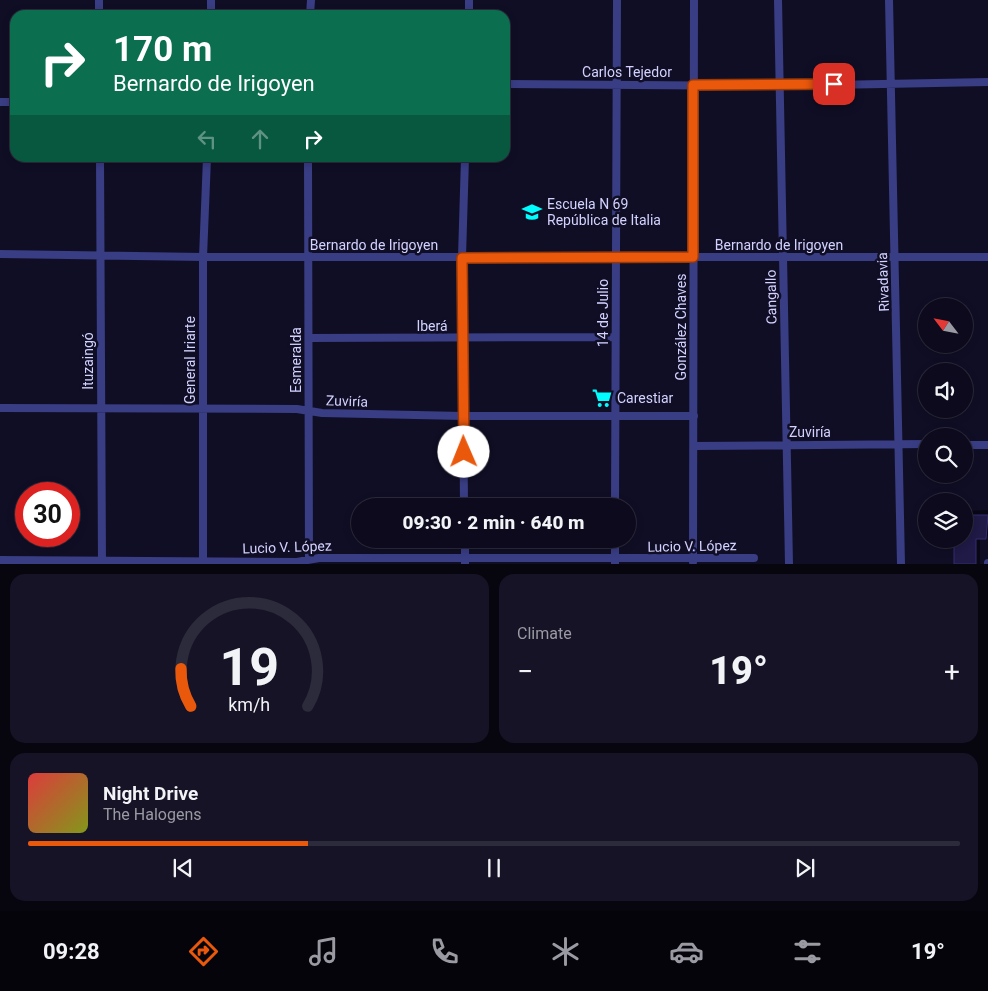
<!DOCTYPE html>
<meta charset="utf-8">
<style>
body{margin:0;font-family:Roboto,sans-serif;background:#151325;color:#f1f3f6;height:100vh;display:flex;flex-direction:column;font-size:19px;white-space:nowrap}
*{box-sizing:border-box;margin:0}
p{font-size:16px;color:#9a9aa3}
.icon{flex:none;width:28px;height:28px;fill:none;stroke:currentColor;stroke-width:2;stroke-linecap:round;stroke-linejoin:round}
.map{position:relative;height:564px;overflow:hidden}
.drawer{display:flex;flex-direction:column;gap:10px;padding:10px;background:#07060f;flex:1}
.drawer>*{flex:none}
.hud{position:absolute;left:10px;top:10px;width:500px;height:152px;border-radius:15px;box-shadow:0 2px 8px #0003,0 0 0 1px #2c2b3b;background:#0b6e4f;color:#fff;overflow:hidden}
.needle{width:32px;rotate:302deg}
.tools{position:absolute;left:918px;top:298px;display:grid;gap:10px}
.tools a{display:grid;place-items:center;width:55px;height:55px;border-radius:50%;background:#0c0a1c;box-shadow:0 2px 8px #0003,0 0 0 1px #2c2b3b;font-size:25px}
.speed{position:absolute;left:15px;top:482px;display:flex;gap:10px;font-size:25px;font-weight:700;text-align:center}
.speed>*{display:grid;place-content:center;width:65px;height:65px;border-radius:50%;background:#0c0a1c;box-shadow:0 2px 8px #0003,0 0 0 1px #2c2b3b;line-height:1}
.speed .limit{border:8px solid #d22;background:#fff;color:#111}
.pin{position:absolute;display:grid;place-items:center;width:42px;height:42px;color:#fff;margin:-21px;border-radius:10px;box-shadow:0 2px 8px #0006}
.me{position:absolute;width:55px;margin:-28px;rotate:359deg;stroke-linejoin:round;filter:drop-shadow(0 0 4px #0008)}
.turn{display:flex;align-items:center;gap:18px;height:105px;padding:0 20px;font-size:22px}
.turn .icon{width:65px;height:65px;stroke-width:2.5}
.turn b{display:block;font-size:35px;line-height:42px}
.lanes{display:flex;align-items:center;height:48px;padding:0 20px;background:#0003;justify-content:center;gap:25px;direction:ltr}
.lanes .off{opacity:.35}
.big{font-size:38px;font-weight:800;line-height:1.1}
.drawer .widget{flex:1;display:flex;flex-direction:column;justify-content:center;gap:8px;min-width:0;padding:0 18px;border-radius:15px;background:#151325}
.drawer .dial{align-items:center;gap:0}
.dial svg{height:130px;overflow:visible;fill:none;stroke:#2c2b3b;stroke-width:7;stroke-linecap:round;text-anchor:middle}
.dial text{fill:#f1f3f6;stroke:none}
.song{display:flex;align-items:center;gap:15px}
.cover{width:60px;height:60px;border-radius:8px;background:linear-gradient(135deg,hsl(0 70% 55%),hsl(70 70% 35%))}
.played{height:5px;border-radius:2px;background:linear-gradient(90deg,#ea580c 30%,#2c2b3b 30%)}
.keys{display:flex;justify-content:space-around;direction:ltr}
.heat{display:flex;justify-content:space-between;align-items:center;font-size:28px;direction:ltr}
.drawer .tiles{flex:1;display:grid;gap:10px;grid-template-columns:1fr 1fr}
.widget:last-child{grid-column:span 2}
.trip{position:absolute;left:351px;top:498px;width:285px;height:50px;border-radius:25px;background:#0c0a1c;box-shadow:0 2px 8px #0003,0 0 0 1px #2c2b3b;font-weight:800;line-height:50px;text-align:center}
.tabs{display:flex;height:80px;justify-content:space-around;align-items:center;background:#05040b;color:#9a9aa3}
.tabs .icon{width:35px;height:35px}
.tabs .active{color:#ea580c}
.tabs b{font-size:22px;color:#f1f3f6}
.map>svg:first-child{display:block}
.shadow{fill:#0007}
.building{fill:#1f1a46;stroke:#332c72}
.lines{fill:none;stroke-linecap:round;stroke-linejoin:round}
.minor{stroke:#393d84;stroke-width:8}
.route-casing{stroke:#983908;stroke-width:12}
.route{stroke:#ea580c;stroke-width:9}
.labels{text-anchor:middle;stroke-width:5;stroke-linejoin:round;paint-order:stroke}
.street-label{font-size:14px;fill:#d3d2ff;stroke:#100e25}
.poi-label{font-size:14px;fill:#d3d2ff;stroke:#100e25;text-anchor:start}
</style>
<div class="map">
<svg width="988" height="564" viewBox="0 0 988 564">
<rect width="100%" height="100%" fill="#100e25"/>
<!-- shadow -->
<path class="shadow" d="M143 9V15H108L113 10Z
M988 510V536L980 538V564H956L955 539H964V511Z"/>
<!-- building -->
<path class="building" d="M964 515H988L986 539H976V564H954V539H964Z"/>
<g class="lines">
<!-- minor -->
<path class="minor" d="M99 0V15
M778 0 789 564
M889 0 901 564
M211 15V0
M310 15 311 0
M469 15V0
M505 84 778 86 988 82
M0 102H15
M100 158 102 564
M308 158 309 564
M0 254 203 257H988
M309 338 615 337
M0 408 297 409 322 413 463 416H694
M964 445H988
M694 446 926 444
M464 506 462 257 465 158
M615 506 617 0
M465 539V564
M0 560 297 562 319 558H754
M693 562 694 0
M203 564V257L207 158
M615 564V539
M988 564V563"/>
</g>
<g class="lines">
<defs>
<path id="route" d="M464 452 462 258 693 257V85L834 84"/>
</defs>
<!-- route casing -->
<use href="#route" class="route-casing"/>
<!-- route -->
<use href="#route" class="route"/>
</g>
<!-- icons -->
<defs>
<symbol id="school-bare" viewBox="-9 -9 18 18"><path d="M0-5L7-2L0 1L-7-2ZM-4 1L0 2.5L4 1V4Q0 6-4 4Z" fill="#00fcfd" stroke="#100e25" stroke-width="2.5" paint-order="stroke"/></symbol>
<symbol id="supermarket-bare" viewBox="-9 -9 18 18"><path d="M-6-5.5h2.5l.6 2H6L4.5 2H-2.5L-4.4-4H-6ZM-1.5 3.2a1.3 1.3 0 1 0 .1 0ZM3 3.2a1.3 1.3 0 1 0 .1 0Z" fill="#00fcfd" stroke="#100e25" stroke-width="2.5" paint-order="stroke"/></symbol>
</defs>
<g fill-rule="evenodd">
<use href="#school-bare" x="518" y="198" width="28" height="28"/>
<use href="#supermarket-bare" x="588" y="384" width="28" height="28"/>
</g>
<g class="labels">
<!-- street labels -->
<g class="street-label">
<text x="627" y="77">Carlos Tejedor</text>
<text x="374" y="250">Bernardo de Irigoyen</text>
<text x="779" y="250">Bernardo de Irigoyen</text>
<text transform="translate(883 282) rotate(-92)" y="5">Rivadavia</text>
<text transform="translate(771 297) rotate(-91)" y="5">Cangallo</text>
<text transform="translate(603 313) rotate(-90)" y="5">14 de Julio</text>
<text x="432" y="331">Iberá</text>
<text transform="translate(681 327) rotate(-90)" y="5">González Chaves</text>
<text transform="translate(190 360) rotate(-90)" y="5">General Iriarte</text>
<text transform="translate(296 360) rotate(-90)" y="5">Esmeralda</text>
<text transform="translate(88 361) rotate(-90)" y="5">Ituzaingó</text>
<text transform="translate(347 401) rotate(2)" y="5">Zuviría</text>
<text x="810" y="437">Zuviría</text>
<text transform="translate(692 546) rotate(-1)" y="5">Lucio V. López</text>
<text transform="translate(287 547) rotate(-2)" y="5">Lucio V. López</text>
</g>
<!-- poi labels -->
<g class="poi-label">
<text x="547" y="209">Escuela N 69<tspan x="547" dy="16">República de Italia</tspan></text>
<text x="617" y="403">Carestiar</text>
</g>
</g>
</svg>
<div class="tools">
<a><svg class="needle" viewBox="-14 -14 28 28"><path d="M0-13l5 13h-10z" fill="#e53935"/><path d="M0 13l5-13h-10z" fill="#9a9aa3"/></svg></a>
<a><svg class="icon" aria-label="sound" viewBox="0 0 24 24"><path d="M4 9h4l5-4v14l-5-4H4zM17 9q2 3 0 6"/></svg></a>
<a><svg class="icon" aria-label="search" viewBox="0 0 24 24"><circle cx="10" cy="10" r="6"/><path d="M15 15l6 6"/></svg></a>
<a><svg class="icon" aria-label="layers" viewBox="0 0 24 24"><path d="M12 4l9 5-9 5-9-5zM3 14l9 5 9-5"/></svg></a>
</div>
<div class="speed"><div class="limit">30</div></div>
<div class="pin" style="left:834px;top:84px;background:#d93025"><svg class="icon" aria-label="arrive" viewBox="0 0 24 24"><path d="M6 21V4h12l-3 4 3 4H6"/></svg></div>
<svg class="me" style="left:464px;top:452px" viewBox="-20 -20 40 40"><circle r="19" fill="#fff"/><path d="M0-13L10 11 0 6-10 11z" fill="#ea580c"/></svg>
<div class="trip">09:30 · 2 min · 640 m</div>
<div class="hud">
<div class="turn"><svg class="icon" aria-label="right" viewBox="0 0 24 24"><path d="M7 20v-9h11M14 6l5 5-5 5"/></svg><div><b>170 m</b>Bernardo de Irigoyen</div></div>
<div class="lanes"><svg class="icon off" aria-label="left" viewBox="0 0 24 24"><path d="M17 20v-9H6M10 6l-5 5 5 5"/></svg><svg class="icon off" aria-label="ahead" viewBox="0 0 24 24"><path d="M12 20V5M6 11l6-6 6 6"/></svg><svg class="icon" aria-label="right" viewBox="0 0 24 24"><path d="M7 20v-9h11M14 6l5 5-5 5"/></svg></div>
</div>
</div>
<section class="drawer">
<div class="tiles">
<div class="widget dial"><svg viewBox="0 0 100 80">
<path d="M14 69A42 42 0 1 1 86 69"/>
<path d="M14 69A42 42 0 0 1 8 46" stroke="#ea580c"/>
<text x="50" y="56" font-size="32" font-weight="700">19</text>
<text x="50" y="72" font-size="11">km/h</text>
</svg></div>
<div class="widget"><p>Climate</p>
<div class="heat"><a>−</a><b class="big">19°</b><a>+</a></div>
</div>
<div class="widget">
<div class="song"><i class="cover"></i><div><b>Night Drive</b><p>The Halogens</p></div></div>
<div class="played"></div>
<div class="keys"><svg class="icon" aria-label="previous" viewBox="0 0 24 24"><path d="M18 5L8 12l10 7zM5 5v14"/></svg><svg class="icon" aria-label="pause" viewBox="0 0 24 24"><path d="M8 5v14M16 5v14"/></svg><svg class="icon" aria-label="next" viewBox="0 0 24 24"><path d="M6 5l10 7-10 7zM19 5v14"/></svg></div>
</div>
</div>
</section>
<nav class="tabs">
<b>09:28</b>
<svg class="icon active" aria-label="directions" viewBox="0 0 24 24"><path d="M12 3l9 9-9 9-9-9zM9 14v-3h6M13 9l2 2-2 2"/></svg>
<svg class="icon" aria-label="music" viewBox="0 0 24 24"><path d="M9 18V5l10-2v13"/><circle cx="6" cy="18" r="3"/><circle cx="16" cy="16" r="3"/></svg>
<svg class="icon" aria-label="phone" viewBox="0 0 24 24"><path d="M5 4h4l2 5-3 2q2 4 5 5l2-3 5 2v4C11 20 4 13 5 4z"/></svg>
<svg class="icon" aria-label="climate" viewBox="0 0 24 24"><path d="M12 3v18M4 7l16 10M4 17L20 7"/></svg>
<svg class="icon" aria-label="car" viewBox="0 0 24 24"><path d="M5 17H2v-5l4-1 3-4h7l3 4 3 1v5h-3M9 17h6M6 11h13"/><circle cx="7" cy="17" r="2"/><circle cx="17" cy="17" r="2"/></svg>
<svg class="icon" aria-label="filters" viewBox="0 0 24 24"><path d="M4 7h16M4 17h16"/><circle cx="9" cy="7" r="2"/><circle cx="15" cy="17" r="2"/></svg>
<b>19°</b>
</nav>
